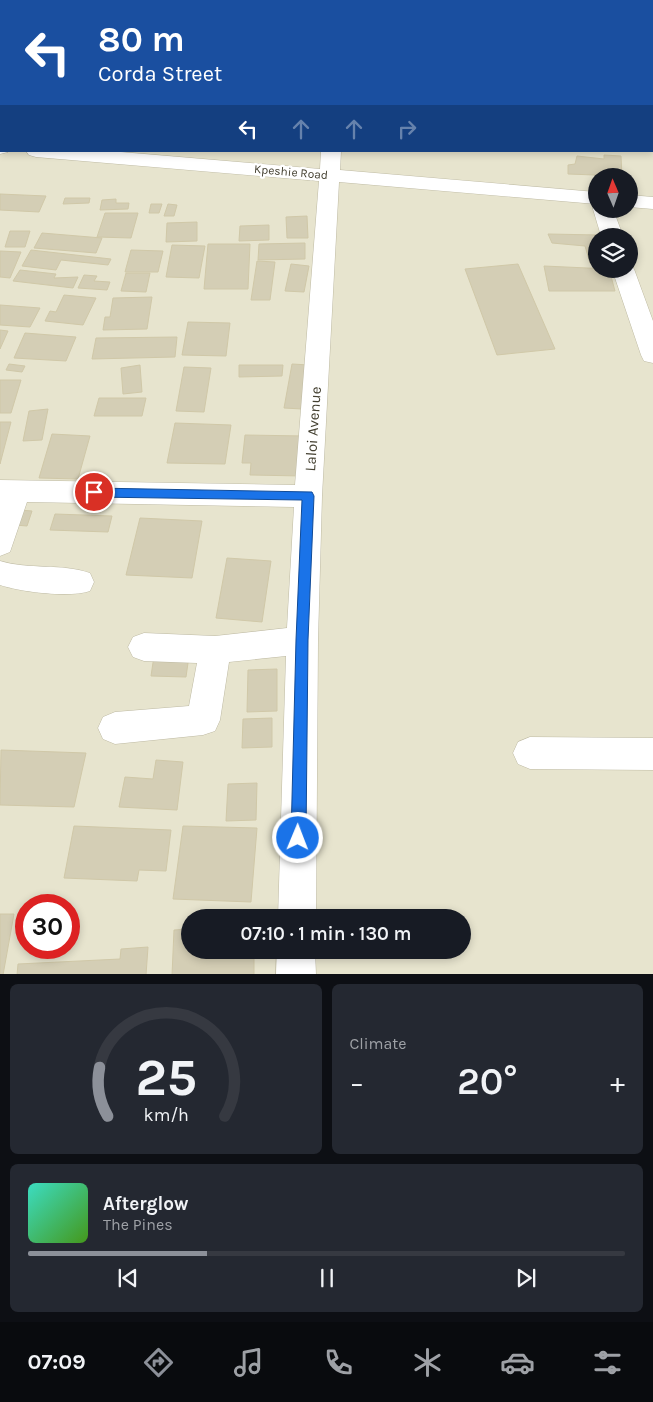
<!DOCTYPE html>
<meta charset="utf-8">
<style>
body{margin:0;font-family:Karla,sans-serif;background:#242831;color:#f1f3f6;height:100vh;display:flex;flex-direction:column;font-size:19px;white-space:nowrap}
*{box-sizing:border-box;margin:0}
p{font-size:16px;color:#9ea1a6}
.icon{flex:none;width:28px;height:28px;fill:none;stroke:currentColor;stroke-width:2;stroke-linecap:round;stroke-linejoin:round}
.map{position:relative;height:974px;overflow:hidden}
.side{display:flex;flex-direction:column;gap:10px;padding:10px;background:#0d0f14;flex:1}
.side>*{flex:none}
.hud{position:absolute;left:0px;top:0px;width:654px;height:152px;box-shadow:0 2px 8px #0003;background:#1a4fa0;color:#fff;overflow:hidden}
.needle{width:32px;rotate:358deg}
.controls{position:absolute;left:588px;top:168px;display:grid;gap:10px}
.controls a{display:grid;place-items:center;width:50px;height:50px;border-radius:50%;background:#171b24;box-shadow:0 2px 8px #0003;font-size:25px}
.speed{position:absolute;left:15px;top:894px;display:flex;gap:10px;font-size:25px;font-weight:700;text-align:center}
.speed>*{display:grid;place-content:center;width:65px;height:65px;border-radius:50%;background:#171b24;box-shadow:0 2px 8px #0003;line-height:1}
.speed .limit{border:8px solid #d22;background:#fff;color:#111}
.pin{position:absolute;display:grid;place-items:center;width:42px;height:42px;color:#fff;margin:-21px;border:2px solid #fff;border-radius:50%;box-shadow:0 1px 5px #0007}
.me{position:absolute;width:55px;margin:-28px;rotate:1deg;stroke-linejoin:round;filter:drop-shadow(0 0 4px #0008)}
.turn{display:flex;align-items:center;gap:18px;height:105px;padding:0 15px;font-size:22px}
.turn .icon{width:65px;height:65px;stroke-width:2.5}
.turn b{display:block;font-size:35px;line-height:42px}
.lanes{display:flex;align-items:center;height:48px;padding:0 15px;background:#0003;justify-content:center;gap:25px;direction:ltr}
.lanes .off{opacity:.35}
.big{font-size:38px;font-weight:600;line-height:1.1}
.side .widget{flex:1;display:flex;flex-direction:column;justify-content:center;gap:8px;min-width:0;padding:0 18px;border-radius:8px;background:#242831}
.side .dial{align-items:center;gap:0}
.dial svg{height:130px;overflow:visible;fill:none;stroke:#363941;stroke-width:7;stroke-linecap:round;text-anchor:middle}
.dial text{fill:#f1f3f6;stroke:none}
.song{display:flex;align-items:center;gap:15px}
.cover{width:60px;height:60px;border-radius:8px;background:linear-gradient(135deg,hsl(170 70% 55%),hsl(100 70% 35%))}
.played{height:5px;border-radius:2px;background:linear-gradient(90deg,#8c9099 30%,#363941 30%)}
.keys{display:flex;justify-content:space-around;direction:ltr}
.heat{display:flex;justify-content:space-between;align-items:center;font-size:28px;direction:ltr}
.side .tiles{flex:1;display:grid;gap:10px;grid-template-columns:1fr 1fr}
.widget:last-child{grid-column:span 2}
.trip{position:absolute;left:181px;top:909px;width:290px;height:50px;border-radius:25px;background:#171b24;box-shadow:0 2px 8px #0003;font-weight:600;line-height:50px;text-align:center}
.tabs{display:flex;height:80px;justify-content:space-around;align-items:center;background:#090b0e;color:#9ea1a6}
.tabs .icon{width:35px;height:35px}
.tabs .on{color:#8c9099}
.tabs b{font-size:22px;color:#f1f3f6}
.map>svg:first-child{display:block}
.residential{fill:#e7e4ce;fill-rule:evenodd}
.building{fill:#d4ceb5;stroke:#d0c8a8}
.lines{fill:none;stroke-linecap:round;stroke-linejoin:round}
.minor-casing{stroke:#bebaa3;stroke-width:1}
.minor{fill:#fff;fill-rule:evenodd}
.route{fill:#1a73e8;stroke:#114b97}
.labels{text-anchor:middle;stroke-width:4.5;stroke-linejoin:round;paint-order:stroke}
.far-street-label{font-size:12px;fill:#444031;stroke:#fff}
.street-label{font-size:15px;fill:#444031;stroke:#fff}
</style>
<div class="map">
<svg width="653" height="975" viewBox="0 0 653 975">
<rect width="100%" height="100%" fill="#f2f0e1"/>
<!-- residential -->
<path class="residential" d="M0 0H653V974L0 975ZM1 1H652V151H1ZM596 176H629V209H596ZM596 236H629V269H596ZM26 905H69V948H26ZM190 918H462V950H190Z"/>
<!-- building -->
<path class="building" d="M604 155 621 156 622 176 568 174V165L575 164 577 156 604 159Z
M0 194 46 196 39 212 0 210Z
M65 198H90L89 203 63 204Z
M116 199V203H129L128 209 100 210 102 200Z
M151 204H162L159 213H149Z
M168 204 177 205 174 216H164Z
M105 213H138L131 238 97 237Z
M307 216 308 238H287L286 217Z
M197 222V241L166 242 167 223Z
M269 225V240L239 241 240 226Z
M10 231H30L25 247H5Z
M42 233 102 238 96 253 34 248Z
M548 234 599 235 596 236V264L590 263 585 246 552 243Z
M305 243V259L258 260 259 244Z
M208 244H250L248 289H204Z
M172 245 205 246 199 278 166 277Z
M31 250 111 259 108 265 61 260 56 270 22 266Z
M131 250 163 251 158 272H125Z
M0 251 21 252 10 278 0 277Z
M257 261 275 262 270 300H251Z
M291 264 309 266 304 292 285 291Z
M518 264 555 349 497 355 465 269Z
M544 266 609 269 615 291H549Z
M20 270 56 274 54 278 78 277 73 288 13 281Z
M126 273H150L146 292 121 291Z
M84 275 97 276 94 281 110 282 107 290 78 288Z
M64 295 96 298 83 325 45 321 50 311 56 312Z
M152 297 147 329 103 330 105 317H110L113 298Z
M0 305 40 308 30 327 0 325Z
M188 322 230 323 226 356 182 355Z
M0 330 8 331 0 349Z
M25 333 76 337 66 361 14 358Z
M177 337 175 357 92 359 96 338Z
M9 364 25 366 22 372 6 370Z
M292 364 309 365 302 409 284 408Z
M140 365 142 392 123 394 121 368Z
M239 365H283L282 376 239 377Z
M184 367 211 368 204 412 176 411Z
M0 380H21L11 413H0Z
M99 398H146L142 416H94Z
M48 409 42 440 23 441 29 411Z
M0 422H11L0 464Z
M175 423 231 425 225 464 167 463Z
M52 434 90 436 78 479 39 478Z
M245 435 304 436 302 476 250 475 251 463H242Z
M20 510 32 511 27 526 15 525Z
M55 514 112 516 108 532 50 530Z
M140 518 202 521 192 578 126 575Z
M227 558 271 561 262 622 216 618Z
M154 656H189L186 677 151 676Z
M277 669V711L247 712 248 670Z
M272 718V747L242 748 243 719Z
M1 750 86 753 74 807 0 805Z
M156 760 183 762 177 810 119 807 125 777 153 779Z
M257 783 256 820 226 821 228 784Z
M74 826 171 830 166 871 139 870 137 881 64 878Z
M183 826 257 828 251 902 173 899Z
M0 914H14L3 975H0Z
M190 929V950H254V975H172L174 930Z
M148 947 146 975H17L18 964 120 959 121 949Z"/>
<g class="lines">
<defs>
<path id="minor" d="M157 0H173V1H157Z
M330 0H346V1H330Z
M575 0H591L592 1H576Z
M0 55H1V65H0Z
M652 56H653V66H652Z
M652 84H653V95H652Z
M0 142 1 151 8 152 0 154Z
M26 151H109L320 169 321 151H341L340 170 596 192V204L339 182 322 496 318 640 316 918H278L286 656 229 662 220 720 215 731 203 735 115 744 103 739 98 728 103 717 115 712 189 706 197 663 144 661 133 657 128 647 133 637 144 633 215 636 287 628 294 507 27 502 10 552 0 556V480L295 485 319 181 36 157 29 155Z
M629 195 653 197V209L629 207Z
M596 205V209H613L623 236H601L593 209Z
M629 263 634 269 653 321V363L644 361 641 355 612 269H629Z
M0 561C29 570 61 563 90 573L94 582 90 591C69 598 21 592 0 585Z
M530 737 653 738V770L530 769 518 764 513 753 518 742Z
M277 950H315L316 975H276Z"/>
</defs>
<!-- minor casing -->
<use href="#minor" class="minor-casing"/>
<!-- minor -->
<use href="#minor" class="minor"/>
</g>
<!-- route -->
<path class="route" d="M94 488 312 492 314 496 308 640 306 838 304 843 298 846 293 843 291 838 296 640 302 500 94 497 88 492Z"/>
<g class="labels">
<!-- far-street labels -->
<g class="far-street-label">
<text transform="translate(291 172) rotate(5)" y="4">Kpeshie Road</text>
</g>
<!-- street labels -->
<g class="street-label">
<text transform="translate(313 429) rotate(-86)" y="5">Laloi Avenue</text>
</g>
</g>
</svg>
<div class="controls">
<a><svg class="needle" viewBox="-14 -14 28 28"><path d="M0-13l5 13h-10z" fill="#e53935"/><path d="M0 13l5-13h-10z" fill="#9ea1a6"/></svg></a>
<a><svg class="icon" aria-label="layers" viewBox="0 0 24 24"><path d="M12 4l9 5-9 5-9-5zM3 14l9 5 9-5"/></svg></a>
</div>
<div class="speed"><div class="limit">30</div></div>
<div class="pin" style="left:94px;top:492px;background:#d93025"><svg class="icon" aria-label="arrive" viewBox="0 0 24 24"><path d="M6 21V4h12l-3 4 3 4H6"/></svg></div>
<svg class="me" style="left:298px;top:838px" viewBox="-20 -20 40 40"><circle r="17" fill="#1a73e8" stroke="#fff" stroke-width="3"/><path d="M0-11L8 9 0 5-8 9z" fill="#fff"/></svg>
<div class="trip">07:10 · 1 min · 130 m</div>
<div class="hud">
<div class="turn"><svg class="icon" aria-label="left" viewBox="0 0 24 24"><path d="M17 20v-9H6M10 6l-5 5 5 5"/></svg><div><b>80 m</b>Corda Street</div></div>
<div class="lanes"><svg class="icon" aria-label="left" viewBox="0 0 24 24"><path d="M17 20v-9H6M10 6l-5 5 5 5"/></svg><svg class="icon off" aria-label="ahead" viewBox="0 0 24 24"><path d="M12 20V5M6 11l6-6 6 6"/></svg><svg class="icon off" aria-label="ahead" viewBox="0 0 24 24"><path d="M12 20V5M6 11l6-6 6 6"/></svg><svg class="icon off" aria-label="right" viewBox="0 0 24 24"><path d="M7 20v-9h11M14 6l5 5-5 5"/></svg></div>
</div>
</div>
<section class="side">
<div class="tiles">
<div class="widget dial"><svg viewBox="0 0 100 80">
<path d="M14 69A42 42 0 1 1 86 69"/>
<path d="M14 69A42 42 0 0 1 9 39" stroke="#8c9099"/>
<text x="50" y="56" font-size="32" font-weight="700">25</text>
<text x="50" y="72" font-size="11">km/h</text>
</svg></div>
<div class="widget"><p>Climate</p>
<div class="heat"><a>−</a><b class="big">20°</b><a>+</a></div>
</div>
<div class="widget">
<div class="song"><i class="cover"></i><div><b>Afterglow</b><p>The Pines</p></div></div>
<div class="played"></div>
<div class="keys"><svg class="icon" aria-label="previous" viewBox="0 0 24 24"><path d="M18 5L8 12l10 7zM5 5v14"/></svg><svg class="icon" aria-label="pause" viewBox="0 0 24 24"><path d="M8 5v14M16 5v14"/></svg><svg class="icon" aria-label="next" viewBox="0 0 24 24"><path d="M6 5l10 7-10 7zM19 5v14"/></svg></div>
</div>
</div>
</section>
<nav class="tabs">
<b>07:09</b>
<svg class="icon on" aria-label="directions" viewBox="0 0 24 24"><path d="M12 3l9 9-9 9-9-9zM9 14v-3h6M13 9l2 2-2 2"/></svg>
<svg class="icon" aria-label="music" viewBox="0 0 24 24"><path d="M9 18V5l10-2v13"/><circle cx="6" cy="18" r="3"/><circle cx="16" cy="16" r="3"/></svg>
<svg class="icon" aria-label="phone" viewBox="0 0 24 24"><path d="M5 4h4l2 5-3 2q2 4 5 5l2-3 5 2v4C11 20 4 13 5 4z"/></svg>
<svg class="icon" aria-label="climate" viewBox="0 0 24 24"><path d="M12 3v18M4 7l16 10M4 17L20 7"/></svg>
<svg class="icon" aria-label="car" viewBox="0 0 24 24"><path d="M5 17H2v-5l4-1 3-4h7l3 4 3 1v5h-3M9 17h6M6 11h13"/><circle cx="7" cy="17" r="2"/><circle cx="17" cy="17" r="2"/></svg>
<svg class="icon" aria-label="filters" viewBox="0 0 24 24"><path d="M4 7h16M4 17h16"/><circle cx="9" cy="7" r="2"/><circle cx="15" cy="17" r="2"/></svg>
</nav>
